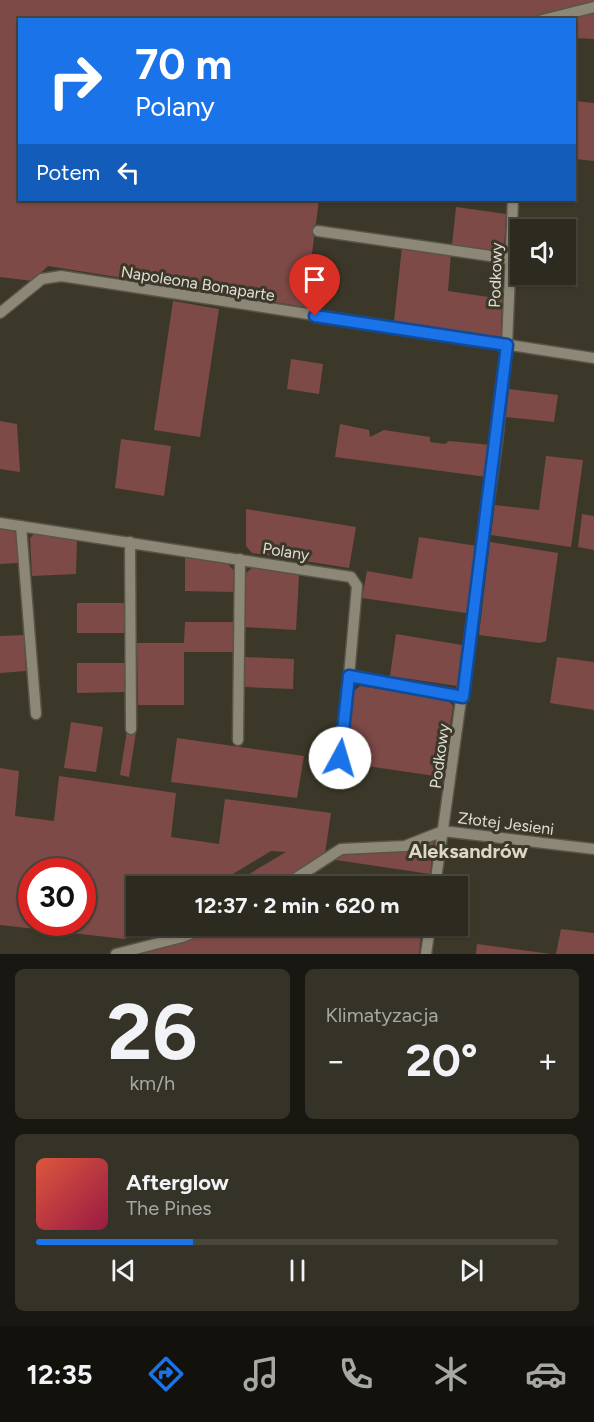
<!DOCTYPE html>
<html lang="pl">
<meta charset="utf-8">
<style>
body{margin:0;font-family:Figtree,sans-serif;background:#353228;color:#f1f3f6;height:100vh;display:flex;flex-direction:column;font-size:22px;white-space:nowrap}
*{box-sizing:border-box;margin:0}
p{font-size:20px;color:#a7a7a4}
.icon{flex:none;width:33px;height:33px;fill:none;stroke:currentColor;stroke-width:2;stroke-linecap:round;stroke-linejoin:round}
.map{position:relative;height:954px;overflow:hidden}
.side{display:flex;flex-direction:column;gap:15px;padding:15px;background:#191711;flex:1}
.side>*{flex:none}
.banner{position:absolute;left:18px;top:18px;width:558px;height:183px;border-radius:0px;box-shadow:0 2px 4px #0004,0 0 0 2px #48463d;background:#1a73e8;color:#fff;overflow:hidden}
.buttons{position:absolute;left:510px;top:219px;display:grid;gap:12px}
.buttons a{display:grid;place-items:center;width:66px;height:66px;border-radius:0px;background:#2d2a1f;box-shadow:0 2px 4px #0004,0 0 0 2px #48463d;font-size:30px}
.speed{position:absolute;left:18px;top:858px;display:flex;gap:12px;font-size:30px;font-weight:700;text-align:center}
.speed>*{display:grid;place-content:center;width:78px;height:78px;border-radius:50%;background:#2d2a1f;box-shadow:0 2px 4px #0004,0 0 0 2px #48463d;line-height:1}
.speed .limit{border:9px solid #d22;background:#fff;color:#111}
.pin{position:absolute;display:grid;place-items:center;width:51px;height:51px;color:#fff;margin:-62px -26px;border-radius:50% 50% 50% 0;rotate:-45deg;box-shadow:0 0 6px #0007}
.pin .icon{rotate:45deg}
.me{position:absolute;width:66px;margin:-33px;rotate:6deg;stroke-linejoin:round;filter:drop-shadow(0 0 4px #0008)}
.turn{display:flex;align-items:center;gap:21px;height:126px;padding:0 18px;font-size:27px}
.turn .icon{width:78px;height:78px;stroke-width:2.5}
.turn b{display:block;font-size:42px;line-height:51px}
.then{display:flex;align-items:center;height:57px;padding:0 18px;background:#0003;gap:12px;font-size:22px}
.big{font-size:45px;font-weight:700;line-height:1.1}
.side .card{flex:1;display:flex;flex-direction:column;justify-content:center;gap:9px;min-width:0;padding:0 21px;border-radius:9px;background:#353228}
.side .dial{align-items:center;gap:0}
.dial b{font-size:78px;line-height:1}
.song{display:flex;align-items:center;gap:18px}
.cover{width:72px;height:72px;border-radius:9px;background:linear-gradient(135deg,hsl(10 70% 55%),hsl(340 70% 35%))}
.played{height:6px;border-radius:3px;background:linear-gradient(90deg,#1a73e8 30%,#48463d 30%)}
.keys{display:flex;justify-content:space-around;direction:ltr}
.heat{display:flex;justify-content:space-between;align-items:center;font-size:33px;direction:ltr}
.side .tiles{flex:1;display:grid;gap:15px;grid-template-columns:1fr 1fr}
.card:last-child{grid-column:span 2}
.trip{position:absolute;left:126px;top:876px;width:342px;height:60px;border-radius:0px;background:#2d2a1f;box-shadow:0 2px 4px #0004,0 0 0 2px #48463d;font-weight:700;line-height:60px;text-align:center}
.tab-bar{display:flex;height:96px;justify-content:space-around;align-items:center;background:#12110c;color:#a7a7a4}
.tab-bar .icon{width:42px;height:42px}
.tab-bar .active{color:#1a73e8}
.tab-bar b{font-size:27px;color:#f1f3f6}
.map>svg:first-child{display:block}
.green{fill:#7d4a47;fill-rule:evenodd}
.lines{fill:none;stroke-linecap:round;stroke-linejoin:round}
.minor-casing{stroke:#585448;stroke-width:13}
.minor{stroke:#8c8776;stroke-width:10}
.route-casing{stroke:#114b97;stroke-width:15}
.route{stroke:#1a73e8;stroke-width:10}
.labels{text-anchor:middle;stroke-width:6;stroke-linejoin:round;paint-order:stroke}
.street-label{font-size:16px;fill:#e0ded5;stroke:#3c3829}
.quarter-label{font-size:20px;font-weight:bold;fill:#ddd8c6;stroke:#3c3829}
</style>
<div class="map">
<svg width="594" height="954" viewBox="0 0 594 954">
<rect width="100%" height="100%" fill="#3c3829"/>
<!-- green -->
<path class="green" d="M0 0H594V39L575 38 574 20H20V200H319L305 307 48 266 32 281 0 277Z
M575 101 594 103V161L575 159Z
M456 207 506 214 504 249 501 252 452 245Z
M402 247 451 253 448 291 502 299 501 337 394 321Z
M173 301 219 309 200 437 154 430Z
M291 359 323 364 319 394 287 389Z
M509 389 558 395 554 422 506 417Z
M0 421 17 424 20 472 0 469Z
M340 424 369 430 370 437 384 430 430 437V442L445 444 449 441 492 445 487 477 335 457Z
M121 439 171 446 164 496 115 488Z
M546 456 583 460 571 547 491 535 495 505 539 510Z
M246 509 356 527 349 568 252 553 246 546Z
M582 514 594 516V550L578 547Z
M0 527 12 529 18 536 19 563 0 564Z
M35 533 77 539 76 574 32 576 30 538Z
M419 537 477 546 466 613 362 598 367 571 412 579Z
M490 542 558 553 546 641 540 643 479 635Z
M185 557 228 564 234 571 233 592 185 591Z
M252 568 299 575 296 630 245 627 246 573Z
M77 603H125V633H77Z
M185 622H233V652H184V705H138L137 643H184Z
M396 634 462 645 457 686 390 676Z
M24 635 26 671 0 673V636Z
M245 657 294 659 293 689 245 687Z
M557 657 594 662V710L550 703Z
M77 663H125L126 692 77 693Z
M360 686 448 700 453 706 442 777 346 763 354 691Z
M71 722 103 727 96 772 64 768Z
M127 730 136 732 129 777 120 775Z
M177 738 304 756 297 798 171 782Z
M0 768 19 771 15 816 54 821 59 776 176 793 171 837 219 844 225 799 331 813 325 854 272 886H229L286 852 271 851 213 886H136V926H148L125 939 0 925ZM32 872H82V922H32Z
M434 840 430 874 329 859C363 844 399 855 434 840Z
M217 926H342L421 935 419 954H128L155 948Z
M561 929 594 933V954H556Z
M477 944 551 954H476Z"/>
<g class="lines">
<defs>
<path id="minor" d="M542 20 594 7
M318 231 511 259
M0 313 42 279 61 276 594 358
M0 523 351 577 357 586 349 676 463 697
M21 526 36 714
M130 542 131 729
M238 740 240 559
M340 758 349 676
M284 886 341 849 405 846 443 831 594 849
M435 886 497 442 507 345 513 200
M116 954 182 937 211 926
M426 954 430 926"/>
</defs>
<!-- minor casing -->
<use href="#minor" class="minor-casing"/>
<!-- minor -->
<use href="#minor" class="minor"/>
</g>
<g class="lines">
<defs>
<path id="route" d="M315 316 507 345 463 697 349 676 340 758"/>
</defs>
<!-- route casing -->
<use href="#route" class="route-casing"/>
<!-- route -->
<use href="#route" class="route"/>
</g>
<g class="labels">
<!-- street labels -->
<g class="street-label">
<text transform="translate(495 275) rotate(-88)" y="6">Podkowy</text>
<text transform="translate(198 283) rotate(9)" y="6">Napoleona Bonaparte</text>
<text transform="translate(286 551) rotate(9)" y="6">Polany</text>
<text transform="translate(439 756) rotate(-82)" y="6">Podkowy</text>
<text transform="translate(506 823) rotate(7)" y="6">Złotej Jesieni</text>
</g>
<!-- quarter labels -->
<g class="quarter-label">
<text x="468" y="858">Aleksandrów</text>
</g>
</g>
</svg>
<div class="buttons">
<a><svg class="icon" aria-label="sound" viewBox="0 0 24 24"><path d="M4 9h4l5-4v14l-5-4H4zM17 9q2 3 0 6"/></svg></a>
</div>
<div class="speed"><div class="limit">30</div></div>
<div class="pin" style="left:315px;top:316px;background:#d93025"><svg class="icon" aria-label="arrive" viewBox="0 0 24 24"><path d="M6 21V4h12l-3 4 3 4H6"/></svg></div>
<svg class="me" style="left:340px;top:758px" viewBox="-20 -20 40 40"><circle r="19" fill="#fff"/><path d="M0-13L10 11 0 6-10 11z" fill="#1a73e8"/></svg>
<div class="trip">12:37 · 2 min · 620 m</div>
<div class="banner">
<div class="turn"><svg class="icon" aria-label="right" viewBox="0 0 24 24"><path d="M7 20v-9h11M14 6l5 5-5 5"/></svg><div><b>70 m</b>Polany</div></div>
<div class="then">Potem<svg class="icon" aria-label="left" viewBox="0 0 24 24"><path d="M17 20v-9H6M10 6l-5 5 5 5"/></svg></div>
</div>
</div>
<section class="side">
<div class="tiles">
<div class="card dial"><b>26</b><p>km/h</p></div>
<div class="card"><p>Klimatyzacja</p>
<div class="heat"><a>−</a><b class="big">20°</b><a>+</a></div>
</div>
<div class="card">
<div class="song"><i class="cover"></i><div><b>Afterglow</b><p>The Pines</p></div></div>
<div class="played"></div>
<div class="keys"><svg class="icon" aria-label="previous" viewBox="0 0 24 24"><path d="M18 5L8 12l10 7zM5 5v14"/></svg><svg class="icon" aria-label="pause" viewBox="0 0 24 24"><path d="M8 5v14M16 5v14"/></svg><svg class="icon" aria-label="next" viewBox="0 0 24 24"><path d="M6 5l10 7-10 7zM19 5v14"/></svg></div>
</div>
</div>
</section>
<nav class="tab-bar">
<b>12:35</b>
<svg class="icon active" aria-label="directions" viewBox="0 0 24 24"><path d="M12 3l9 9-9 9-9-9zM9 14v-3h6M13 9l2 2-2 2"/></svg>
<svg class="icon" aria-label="music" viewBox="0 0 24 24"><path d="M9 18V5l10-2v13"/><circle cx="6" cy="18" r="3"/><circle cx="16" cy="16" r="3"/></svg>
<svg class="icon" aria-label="phone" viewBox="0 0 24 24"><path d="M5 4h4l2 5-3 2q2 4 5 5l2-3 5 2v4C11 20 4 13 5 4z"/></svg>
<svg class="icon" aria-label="climate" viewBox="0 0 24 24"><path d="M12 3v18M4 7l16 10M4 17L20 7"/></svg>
<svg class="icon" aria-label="car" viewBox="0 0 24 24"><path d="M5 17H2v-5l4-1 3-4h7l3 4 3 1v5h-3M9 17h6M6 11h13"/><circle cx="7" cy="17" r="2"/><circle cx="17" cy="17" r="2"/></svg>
</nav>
